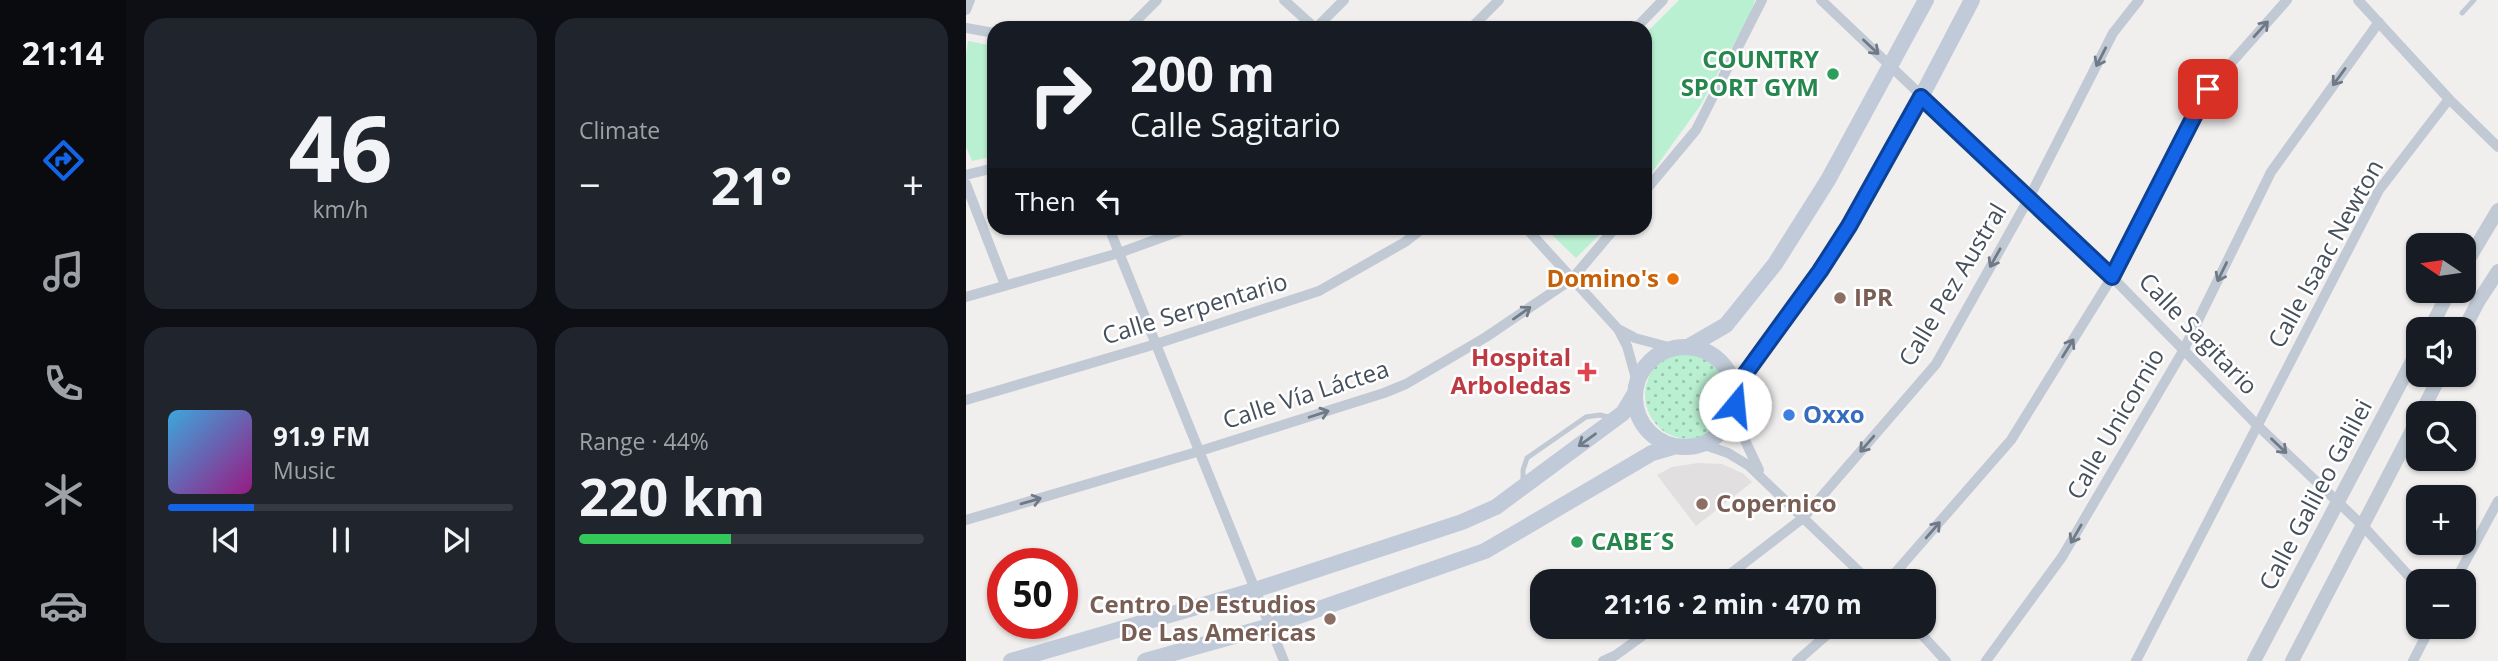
<!DOCTYPE html>
<meta charset="utf-8">
<style>
body{margin:0;font-family:"Open Sans",sans-serif;background:#20242c;color:#f1f3f6;height:100vh;display:flex;flex-direction:column;font-size:26px;white-space:nowrap}
*{box-sizing:border-box;margin:0}
p{font-size:23px;color:#9ea1a6}
.icon{flex:none;width:38px;height:38px;fill:none;stroke:currentColor;stroke-width:2;stroke-linecap:round;stroke-linejoin:round}
.map{position:relative;flex:1;overflow:hidden}
.details{display:flex;flex-direction:column;gap:18px;padding:18px;background:#0d0f14;width:840px}
.details>*{flex:none}
.hud{position:absolute;left:21px;top:21px;width:665px;height:214px;border-radius:21px;box-shadow:0 2px 5px #0004;background:#171b24;color:#f1f3f6;overflow:hidden}
.needle{width:46px;rotate:283deg}
.fabs{position:absolute;left:1440px;top:233px;display:grid;gap:14px}
.fabs a{display:grid;place-items:center;width:70px;height:70px;border-radius:14px;background:#171b24;box-shadow:0 2px 5px #0004;font-size:35px}
.speed{position:absolute;left:21px;top:548px;display:flex;gap:14px;font-size:35px;font-weight:700;text-align:center}
.speed>*{display:grid;place-content:center;width:91px;height:91px;border-radius:50%;background:#171b24;box-shadow:0 2px 5px #0004;line-height:1}
.speed .limit{border:10px solid #d22;background:#fff;color:#111}
.pin{position:absolute;display:grid;place-items:center;width:60px;height:60px;color:#fff;margin:-30px;border-radius:14px;box-shadow:0 4px 10px #0006}
.me{position:absolute;width:77px;margin:-38px;rotate:17deg;stroke-linejoin:round;filter:drop-shadow(0 0 5px #0008)}
.turn{display:flex;align-items:center;gap:24px;height:147px;padding:0 28px;font-size:32px}
.turn .icon{width:91px;height:91px;stroke-width:2.5}
.turn b{display:block;font-size:49px;line-height:60px}
.then{display:flex;align-items:center;height:66px;padding:0 28px;background:#0003;gap:14px;font-size:26px}
.big{font-size:52px;font-weight:700;line-height:1.1}
.details .tile{flex:1;display:flex;flex-direction:column;justify-content:center;gap:10px;min-width:0;padding:0 24px;border-radius:21px;background:#20242c}
.details .dial{align-items:center;gap:0}
.dial b{font-size:91px;line-height:1}
.song{display:flex;align-items:center;gap:21px}
.cover{width:84px;height:84px;border-radius:10px;background:linear-gradient(135deg,hsl(200 70% 55%),hsl(310 70% 35%))}
.played{height:7px;border-radius:4px;background:linear-gradient(90deg,#1364e6 25%,#363941 25%)}
.keys{display:flex;justify-content:space-around;direction:ltr}
.heat{display:flex;justify-content:space-between;align-items:center;font-size:38px;direction:ltr}
.charge{height:10px;border-radius:5px;background:linear-gradient(90deg,#34c759 44%,#363941 0)}
.details .tiles{flex:1;display:grid;gap:18px;grid-template-columns:repeat(2,1fr)}
.trip{position:absolute;left:564px;top:569px;width:406px;height:70px;border-radius:21px;background:#171b24;box-shadow:0 2px 5px #0004;font-weight:700;line-height:70px;text-align:center}
main{display:flex;flex:1;min-height:0}
.tab-bar{display:flex;flex-direction:column;width:126px;justify-content:space-around;align-items:center;background:#090b0e;color:#9ea1a6}
.tab-bar .icon{width:49px;height:49px}
.tab-bar .on{color:#1364e6}
.tab-bar b{font-size:32px;color:#f1f3f6}
.map>svg:first-child{display:block}
.education{fill:#e2dfe0}
.grass{fill:url(#grass-dots)}
.park{fill:#baf0d2}
.lines{fill:none;stroke-linecap:round;stroke-linejoin:round}
.service{stroke:#c1c9d4;stroke-width:5}
.minor{stroke:#c1c9d4;stroke-width:10}
.tertiary{stroke:#c1c9d4;stroke-width:14}
.secondary{stroke:#c0cad8;stroke-width:16}
.oneway{stroke:#707a86}
.oneway2{stroke:#707b87}
.route-casing{stroke:#0c4196;stroke-width:18}
.route{stroke:#1364e6;stroke-width:12}
.leisure-dot{fill:#2e9e5b;stroke:#fff;stroke-width:2.5}
.food-dot{fill:#e8710a;stroke:#fff;stroke-width:2.5}
.education-dot{fill:#8d6e63;stroke:#fff;stroke-width:2.5}
.health-dot{fill:#e0444e;stroke:#fff;stroke-width:2.5}
.shop-dot{fill:#3f7fe0;stroke:#fff;stroke-width:2.5}
.labels{text-anchor:middle;stroke-width:5;stroke-linejoin:round;paint-order:stroke}
.leisure-label{font-size:24px;font-weight:bold;fill:#27864d;stroke:#fff;text-anchor:end}
.street-label{font-size:24px;fill:#45505c;stroke:#fff}
.food-label{font-size:24px;font-weight:bold;fill:#c56008;stroke:#fff;text-anchor:end}
.education-label{font-size:24px;font-weight:bold;fill:#785e54;stroke:#fff;text-anchor:start}
.health-label{font-size:24px;font-weight:bold;fill:#be3a42;stroke:#fff;text-anchor:end}
.shop-label{font-size:24px;font-weight:bold;fill:#366cbe;stroke:#fff;text-anchor:start}
</style>
<main>
<nav class="tab-bar">
<b>21:14</b>
<svg class="icon on" aria-label="directions" viewBox="0 0 24 24"><path d="M12 3l9 9-9 9-9-9zM9 14v-3h6M13 9l2 2-2 2"/></svg>
<svg class="icon" aria-label="music" viewBox="0 0 24 24"><path d="M9 18V5l10-2v13"/><circle cx="6" cy="18" r="3"/><circle cx="16" cy="16" r="3"/></svg>
<svg class="icon" aria-label="phone" viewBox="0 0 24 24"><path d="M5 4h4l2 5-3 2q2 4 5 5l2-3 5 2v4C11 20 4 13 5 4z"/></svg>
<svg class="icon" aria-label="climate" viewBox="0 0 24 24"><path d="M12 3v18M4 7l16 10M4 17L20 7"/></svg>
<svg class="icon" aria-label="car" viewBox="0 0 24 24"><path d="M5 17H2v-5l4-1 3-4h7l3 4 3 1v5h-3M9 17h6M6 11h13"/><circle cx="7" cy="17" r="2"/><circle cx="17" cy="17" r="2"/></svg>
</nav>
<section class="details">
<div class="tiles">
<div class="tile dial"><b>46</b><p>km/h</p></div>
<div class="tile"><p>Climate</p>
<div class="heat"><a>−</a><b class="big">21°</b><a>+</a></div>
</div>
<div class="tile">
<div class="song"><i class="cover"></i><div><b>91.9 FM</b><p>Music</p></div></div>
<div class="played"></div>
<div class="keys"><svg class="icon" aria-label="previous" viewBox="0 0 24 24"><path d="M18 5L8 12l10 7zM5 5v14"/></svg><svg class="icon" aria-label="pause" viewBox="0 0 24 24"><path d="M8 5v14M16 5v14"/></svg><svg class="icon" aria-label="next" viewBox="0 0 24 24"><path d="M6 5l10 7-10 7zM19 5v14"/></svg></div>
</div>
<div class="tile"><p>Range · 44%</p><b class="big">220 km</b><div class="charge"></div></div>
</div>
</section>
<div class="map">
<svg width="1532" height="661" viewBox="0 0 1532 661">
<defs>
<pattern id="grass-dots" width="8" height="8" patternUnits="userSpaceOnUse" patternTransform="scale(1.75)"><rect width="8" height="8" fill="#baf0d2"/><path d="M2 2h.1M6 6h.1" fill="none" stroke="#99c5ae" stroke-width="1.8" stroke-linecap="round"/></pattern>
</defs>
<rect width="100%" height="100%" fill="#f1eeee"/>
<!-- education -->
<path class="education" d="M732 463 756 464 778 474 786 482 730 526 691 475 706 467Z"/>
<!-- grass -->
<path class="grass" d="M679 395a44 44 0 1 1 88 0a44 44 0 1 1-88 0Z"/>
<!-- park -->
<path class="park" d="M713 0H789L785 12 734 106 679 182V34Z
M2 41 28 46V156L6 161 0 147V55Z
M579 228H640L610 258Z"/>
<g class="lines">
<!-- service -->
<path class="service" d="M1496 13 1508 0
M557 482V470L561 458 620 417 634 415 646 418"/>
<!-- minor -->
<path class="minor" d="M318 0 349 28
M855 0 1146 277 1291 425 1398 527 1452 586
M1392 0 1483 99 1532 147
M0 10 4 0
M0 28 28 33
M163 28 191 0
M350 28 378 0
M505 28 533 0
M670 28 697 0
M0 175 28 168
M0 184 39 285
M679 191 730 130 796 0
M143 228 318 661
M560 228 652 329 661 346 671 382
M0 297 153 253 222 228
M652 329 669 338 706 348
M0 400 190 344 353 291 439 242 457 228
M769 405 775 432 793 470
M739 445 762 453 782 465 903 581
M0 520 234 451 418 393 440 384 520 337 606 279 649 228
M755 581 837 518 970 364 1063 198 1147 33 1173 0
M922 581 1045 440 1146 277 1242 89 1321 0
M1489 581 1532 501
M948 626 980 661
M637 661 650 655 690 626
M831 661 871 626
M1020 661 1096 557 1217 351 1305 172 1413 22
M1170 661 1413 190 1483 99
M1447 661 1465 626"/>
<!-- tertiary -->
<path class="tertiary" d="M1498 267 1532 210
M1464 329 1484 290
M1498 329 1512 302 1532 271
M1455 413 1475 374
M1288 661 1452 350
M1326 661 1452 419"/>
<!-- secondary -->
<path class="secondary" d="M669 397a50 50 0 1 1 100 0a50 50 0 1 1-100 0Z
M722 347 760 325 809 264 862 180 960 0
M769 388C806 333 849 282 883 226 927 153 966 76 1006 0
M45 661 289 590 496 522 530 507 649 419 657 413 669 393
M179 661 304 626 519 551 686 453 707 447"/>
</g>
<!-- one-way arrows -->
<defs><path id="oneway-shaft" d="M-6 0H5M1.5-3L5.5 0L1.5 3" fill="none" stroke-width="1.6" stroke-linecap="round" stroke-linejoin="round" transform="scale(1.75)"/></defs>
<g class="oneway">
<use href="#oneway-shaft" transform="translate(1295 29) rotate(-48)"/>
<use href="#oneway-shaft" transform="translate(905 47) rotate(43)"/>
<use href="#oneway-shaft" transform="translate(1135 57) rotate(117)"/>
<use href="#oneway-shaft" transform="translate(1373 77) rotate(126)"/>
<use href="#oneway-shaft" transform="translate(1029 258) rotate(119)"/>
<use href="#oneway-shaft" transform="translate(1256 272) rotate(116)"/>
<use href="#oneway-shaft" transform="translate(556 313) rotate(-35)"/>
<use href="#oneway-shaft" transform="translate(1102 348) rotate(-58)"/>
<use href="#oneway-shaft" transform="translate(353 414) rotate(-18)"/>
<use href="#oneway-shaft" transform="translate(901 444) rotate(131)"/>
<use href="#oneway-shaft" transform="translate(1313 446) rotate(44)"/>
<use href="#oneway-shaft" transform="translate(65 501) rotate(-16)"/>
<use href="#oneway-shaft" transform="translate(967 530) rotate(-49)"/>
<use href="#oneway-shaft" transform="translate(1110 534) rotate(120)"/>
</g>
<use class="oneway2" href="#oneway-shaft" transform="translate(621 440) rotate(144)"/>
<g class="lines">
<defs>
<path id="route" d="M769 405V388L854 271 883 226 955 97 1146 277 1242 89"/>
</defs>
<!-- route casing -->
<use href="#route" class="route-casing"/>
<!-- route -->
<use href="#route" class="route"/>
</g>
<!-- markers -->
<g class="leisure-dot">
<circle cx="867" cy="74" r="7"/>
<circle cx="611" cy="542" r="7"/>
</g>
<circle class="food-dot" cx="707" cy="279" r="7"/>
<g class="education-dot">
<circle cx="874" cy="298" r="7"/>
<circle cx="736" cy="504" r="7"/>
<circle cx="364" cy="619" r="7"/>
</g>
<path class="health-dot" d="M617.5 361.5h7v7h7v7h-7v7h-7v-7h-7v-7h7z"/>
<circle class="shop-dot" cx="823" cy="415" r="7"/>
<g class="labels">
<!-- leisure labels -->
<g class="leisure-label">
<text x="853" y="68">COUNTRY<tspan x="853" dy="28">SPORT GYM</tspan></text>
<text x="625" y="550" text-anchor="start">CABE´S</text>
</g>
<!-- street labels -->
<g class="street-label">
<text transform="translate(1360 254) rotate(-61)" y="8">Calle Isaac Newton</text>
<text transform="translate(987 285) rotate(-59)" y="8">Calle Pez Austral</text>
<text transform="translate(229 309) rotate(-17)" y="8">Calle Serpentario</text>
<text transform="translate(1232 334) rotate(46)" y="8">Calle Sagitario</text>
<text transform="translate(340 395) rotate(-18)" y="8">Calle Vía Láctea</text>
<text transform="translate(1150 424) rotate(-60)" y="8">Calle Unicornio</text>
<text transform="translate(1350 495) rotate(-62)" y="8">Calle Galileo Galilei</text>
</g>
<!-- food labels -->
<g class="food-label">
<text x="693" y="287">Domino's</text>
</g>
<!-- education labels -->
<g class="education-label">
<text x="888" y="306">IPR</text>
<text x="750" y="512">Copernico</text>
<text x="350" y="613" text-anchor="end">Centro De Estudios<tspan x="350" dy="28">De Las Americas</tspan></text>
</g>
<!-- health labels -->
<g class="health-label">
<text x="605" y="366">Hospital<tspan x="605" dy="28">Arboledas</tspan></text>
</g>
<!-- shop labels -->
<g class="shop-label">
<text x="837" y="423">Oxxo</text>
</g>
</g>
</svg>
<div class="fabs">
<a><svg class="needle" viewBox="-14 -14 28 28"><path d="M0-13l5 13h-10z" fill="#e53935"/><path d="M0 13l5-13h-10z" fill="#9ea1a6"/></svg></a>
<a><svg class="icon" aria-label="sound" viewBox="0 0 24 24"><path d="M4 9h4l5-4v14l-5-4H4zM17 9q2 3 0 6"/></svg></a>
<a><svg class="icon" aria-label="search" viewBox="0 0 24 24"><circle cx="10" cy="10" r="6"/><path d="M15 15l6 6"/></svg></a>
<a>+</a>
<a>−</a>
</div>
<div class="speed"><div class="limit">50</div></div>
<div class="pin" style="left:1242px;top:89px;background:#d93025"><svg class="icon" aria-label="arrive" viewBox="0 0 24 24"><path d="M6 21V4h12l-3 4 3 4H6"/></svg></div>
<svg class="me" style="left:769px;top:405px" viewBox="-20 -20 40 40"><circle r="19" fill="#fff"/><path d="M0-13L10 11 0 6-10 11z" fill="#1364e6"/></svg>
<div class="trip">21:16 · 2 min · 470 m</div>
<div class="hud">
<div class="turn"><svg class="icon" aria-label="right" viewBox="0 0 24 24"><path d="M7 20v-9h11M14 6l5 5-5 5"/></svg><div><b>200 m</b>Calle Sagitario</div></div>
<div class="then">Then<svg class="icon" aria-label="left" viewBox="0 0 24 24"><path d="M17 20v-9H6M10 6l-5 5 5 5"/></svg></div>
</div>
</div>
</main>
